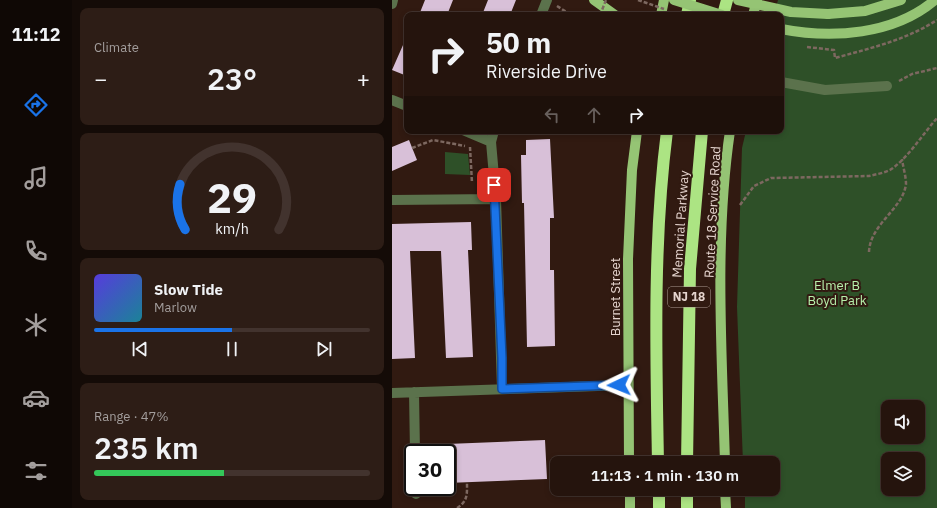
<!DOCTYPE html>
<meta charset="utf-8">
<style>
body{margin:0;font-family:"IBM Plex Sans",sans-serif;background:#2d1d16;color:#f1f3f6;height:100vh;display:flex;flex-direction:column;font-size:15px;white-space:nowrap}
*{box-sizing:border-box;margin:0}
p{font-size:13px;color:#a39e9d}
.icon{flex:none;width:22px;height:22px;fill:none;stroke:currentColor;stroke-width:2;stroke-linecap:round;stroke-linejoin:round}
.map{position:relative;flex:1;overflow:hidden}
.panel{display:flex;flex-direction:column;gap:8px;padding:8px;background:#140b07;width:320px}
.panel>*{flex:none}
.banner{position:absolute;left:12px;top:12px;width:380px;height:122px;border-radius:8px;box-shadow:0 2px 6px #0003,0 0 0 1px #42332e;background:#25140d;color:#f1f3f6;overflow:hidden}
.fabs{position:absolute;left:489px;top:400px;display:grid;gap:8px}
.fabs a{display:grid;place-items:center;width:44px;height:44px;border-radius:8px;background:#25140d;box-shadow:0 2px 6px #0003,0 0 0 1px #42332e;font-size:20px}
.speed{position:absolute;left:12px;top:444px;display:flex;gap:8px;font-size:20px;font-weight:700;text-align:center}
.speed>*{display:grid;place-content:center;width:52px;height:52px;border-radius:50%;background:#25140d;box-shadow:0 2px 6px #0003,0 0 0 1px #42332e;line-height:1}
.speed .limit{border:2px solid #111;border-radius:6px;background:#fff;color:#111}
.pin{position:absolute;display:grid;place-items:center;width:34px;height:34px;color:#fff;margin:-17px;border-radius:8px;box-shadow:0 2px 6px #0006}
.me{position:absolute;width:44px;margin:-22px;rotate:268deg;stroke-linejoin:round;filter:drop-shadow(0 0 3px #0008)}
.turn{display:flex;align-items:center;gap:14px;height:84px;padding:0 16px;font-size:18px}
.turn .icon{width:52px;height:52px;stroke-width:2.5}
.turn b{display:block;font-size:28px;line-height:34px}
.lanes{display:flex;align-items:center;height:38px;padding:0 16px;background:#0003;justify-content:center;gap:20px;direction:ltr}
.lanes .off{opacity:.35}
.big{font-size:30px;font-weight:600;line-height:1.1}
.panel .widget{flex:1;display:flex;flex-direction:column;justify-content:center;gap:6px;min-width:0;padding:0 14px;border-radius:8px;background:#2d1d16}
.panel .dial{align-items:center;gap:0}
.dial svg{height:104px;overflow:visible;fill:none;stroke:#42332e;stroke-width:7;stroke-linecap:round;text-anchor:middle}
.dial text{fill:#f1f3f6;stroke:none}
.song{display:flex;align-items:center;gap:12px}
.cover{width:48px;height:48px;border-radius:6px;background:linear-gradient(135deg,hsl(250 70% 55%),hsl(190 70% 35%))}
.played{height:4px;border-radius:2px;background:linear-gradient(90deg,#1a73e8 50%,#42332e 50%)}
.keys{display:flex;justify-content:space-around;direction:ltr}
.heat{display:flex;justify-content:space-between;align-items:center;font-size:22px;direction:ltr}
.charge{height:6px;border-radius:3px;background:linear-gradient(90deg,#34c759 47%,#42332e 0)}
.trip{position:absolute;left:158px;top:456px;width:230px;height:40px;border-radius:8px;background:#25140d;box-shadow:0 2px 6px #0003,0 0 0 1px #42332e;font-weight:600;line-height:40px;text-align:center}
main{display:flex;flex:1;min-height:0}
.tabs{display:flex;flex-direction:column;width:72px;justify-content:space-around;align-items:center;background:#0f0805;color:#a39e9d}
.tabs .icon{width:28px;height:28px}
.tabs .on{color:#1a73e8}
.tabs b{font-size:18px;color:#f1f3f6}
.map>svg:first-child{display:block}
.green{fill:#2e5028;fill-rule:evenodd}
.building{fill:#d8c0d8}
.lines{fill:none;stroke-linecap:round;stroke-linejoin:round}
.path{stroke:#7d6860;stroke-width:2.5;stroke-dasharray:4 2;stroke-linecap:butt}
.minor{stroke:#5b724c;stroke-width:10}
.major{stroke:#95c474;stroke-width:10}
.highway{stroke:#ace483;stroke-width:12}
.path-bridge{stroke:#7d6860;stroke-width:2.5;stroke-dasharray:4 2;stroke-linecap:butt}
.major-bridge{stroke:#95c474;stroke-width:10}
.route-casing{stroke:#114b97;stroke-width:10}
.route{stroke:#1a73e8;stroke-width:7}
.labels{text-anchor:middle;stroke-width:4;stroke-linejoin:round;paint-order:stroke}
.shield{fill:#311a11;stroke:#af9c95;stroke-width:1}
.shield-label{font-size:12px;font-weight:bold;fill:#e5d4ce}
.street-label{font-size:13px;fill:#e5d4ce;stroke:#311a11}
.park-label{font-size:13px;fill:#b7f0ab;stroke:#311a11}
</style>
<main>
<nav class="tabs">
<b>11:12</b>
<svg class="icon on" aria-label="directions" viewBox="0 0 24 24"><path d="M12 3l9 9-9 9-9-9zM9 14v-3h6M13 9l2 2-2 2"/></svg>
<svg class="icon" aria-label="music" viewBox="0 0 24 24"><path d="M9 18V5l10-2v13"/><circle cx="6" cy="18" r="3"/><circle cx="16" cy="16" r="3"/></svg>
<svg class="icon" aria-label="phone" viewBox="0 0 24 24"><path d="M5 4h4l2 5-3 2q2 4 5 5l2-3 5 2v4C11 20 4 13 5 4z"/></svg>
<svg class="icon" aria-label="climate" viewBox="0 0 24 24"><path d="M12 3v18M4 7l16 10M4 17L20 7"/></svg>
<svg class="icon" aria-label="car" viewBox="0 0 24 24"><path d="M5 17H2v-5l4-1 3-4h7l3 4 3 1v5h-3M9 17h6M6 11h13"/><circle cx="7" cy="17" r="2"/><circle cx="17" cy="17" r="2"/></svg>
<svg class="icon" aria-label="filters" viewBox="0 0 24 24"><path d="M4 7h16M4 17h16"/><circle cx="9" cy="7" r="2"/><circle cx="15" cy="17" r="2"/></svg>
</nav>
<section class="panel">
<div class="widget"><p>Climate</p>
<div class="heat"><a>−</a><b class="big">23°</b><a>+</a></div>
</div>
<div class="widget dial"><svg viewBox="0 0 100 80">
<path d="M14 69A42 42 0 1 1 86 69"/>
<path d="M14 69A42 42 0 0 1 10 34" stroke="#1a73e8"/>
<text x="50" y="56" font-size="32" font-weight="700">29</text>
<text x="50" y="72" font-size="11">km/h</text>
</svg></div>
<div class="widget">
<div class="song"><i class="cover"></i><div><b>Slow Tide</b><p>Marlow</p></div></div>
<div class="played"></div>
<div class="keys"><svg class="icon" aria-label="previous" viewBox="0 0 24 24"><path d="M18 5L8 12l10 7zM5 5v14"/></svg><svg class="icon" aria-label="pause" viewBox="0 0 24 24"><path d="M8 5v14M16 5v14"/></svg><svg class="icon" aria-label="next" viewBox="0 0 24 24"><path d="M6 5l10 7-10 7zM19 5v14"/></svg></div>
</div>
<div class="widget"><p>Range · 47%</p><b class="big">235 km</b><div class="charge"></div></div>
</section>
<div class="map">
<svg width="545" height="508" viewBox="0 0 545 508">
<rect width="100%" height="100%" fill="#311a11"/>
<!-- green -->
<path class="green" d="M386 0H545V508H353V489H381V463H351L345 307 350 148 354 131H389V15H382ZM496 407H526V437H496ZM496 459H526V489H496Z
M53 152 76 154 78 175 53 174Z"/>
<!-- building -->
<path class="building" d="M33 0H61L55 15H27Z
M96 0H124L118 15H90Z
M15 36V76L0 70Z
M158 139 162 218H158V270H162L163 346 135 347 132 203H130L129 155H134V140Z
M17 140 25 160 0 171V147Z
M79 222 80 250H76L81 357 54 358 49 251H18L23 358 0 359V224Z
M153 440 155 479 55 483V444Z"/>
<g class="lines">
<!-- path -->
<path class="path" d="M165 6 179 15
M415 47 442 50 443 58C479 48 514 40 545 20
M507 81 520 74 545 68
M78 147 80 183
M20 148 41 140 73 146
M348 205 362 186 379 178 477 176C485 174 494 173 501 168 518 155 531 134 545 118
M477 252C478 224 511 209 514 184 514 176 511 167 510 159
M65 508C76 501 75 494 75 482"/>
<!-- minor -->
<path class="minor" d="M0 4 1 0
M149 15 155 0
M389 82 433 90 495 86
M0 100 15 106
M73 131 99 142
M102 131 99 142 104 199 110 389
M0 200 104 199
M22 392 23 453
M0 393 236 385
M24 487V494"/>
<!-- major -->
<path class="major" d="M202 0 223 15
M436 14 473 11 509 0
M269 15 272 0
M361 15 365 0
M389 29C440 39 502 35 543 0
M237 463 236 259 240 170 245 131
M333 463C330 353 322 240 338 131
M238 489V508
M333 489 334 508"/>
<!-- highway -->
<path class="highway" d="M295 15 298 0
M331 15 335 0
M266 463C264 352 261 241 275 131
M295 463 298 269 310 131
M267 489V508
M295 508V489"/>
<!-- path-bridge -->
<path class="path-bridge" d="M246 0 272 9
M208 15 214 0"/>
<!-- major-bridge -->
<path class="major-bridge" d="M282 0 330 15
M346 0 399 12 436 14"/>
</g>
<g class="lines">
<defs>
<path id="route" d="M102 185 110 358V389L227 385"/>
</defs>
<!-- route casing -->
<use href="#route" class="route-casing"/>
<!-- route -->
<use href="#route" class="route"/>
</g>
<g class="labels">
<!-- shield labels -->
<rect class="shield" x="276" y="287" width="42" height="20" rx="3"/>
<g class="shield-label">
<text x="297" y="301">NJ 18</text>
</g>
<!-- street labels -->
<g class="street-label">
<text transform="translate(320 212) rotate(-87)" y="5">Route 18 Service Road</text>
<text transform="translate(288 224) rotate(-86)" y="5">Memorial Parkway</text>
<text transform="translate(223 297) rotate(-90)" y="5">Burnet Street</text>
</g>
<!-- park labels -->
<g class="park-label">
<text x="445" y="290">Elmer B<tspan x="445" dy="15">Boyd Park</tspan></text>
</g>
</g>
</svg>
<div class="fabs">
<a><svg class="icon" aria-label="sound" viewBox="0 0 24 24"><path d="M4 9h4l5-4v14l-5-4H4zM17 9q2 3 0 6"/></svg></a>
<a><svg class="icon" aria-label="layers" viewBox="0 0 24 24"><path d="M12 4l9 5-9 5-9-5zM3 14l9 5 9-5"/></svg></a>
</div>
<div class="speed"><div class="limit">30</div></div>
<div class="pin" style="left:102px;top:185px;background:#d93025"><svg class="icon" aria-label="arrive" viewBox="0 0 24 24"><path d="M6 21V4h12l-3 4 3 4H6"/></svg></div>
<svg class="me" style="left:227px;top:385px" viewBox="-20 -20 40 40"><path d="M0-17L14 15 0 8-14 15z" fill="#1a73e8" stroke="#fff" stroke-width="4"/></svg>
<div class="trip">11:13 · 1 min · 130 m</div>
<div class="banner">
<div class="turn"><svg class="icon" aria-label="right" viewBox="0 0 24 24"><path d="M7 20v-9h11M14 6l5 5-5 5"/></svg><div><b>50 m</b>Riverside Drive</div></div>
<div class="lanes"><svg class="icon off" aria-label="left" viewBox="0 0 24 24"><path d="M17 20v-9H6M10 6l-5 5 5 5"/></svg><svg class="icon off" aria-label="ahead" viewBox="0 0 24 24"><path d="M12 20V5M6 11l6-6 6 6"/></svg><svg class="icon" aria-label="right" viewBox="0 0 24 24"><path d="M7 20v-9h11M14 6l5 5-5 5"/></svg></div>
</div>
</div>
</main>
